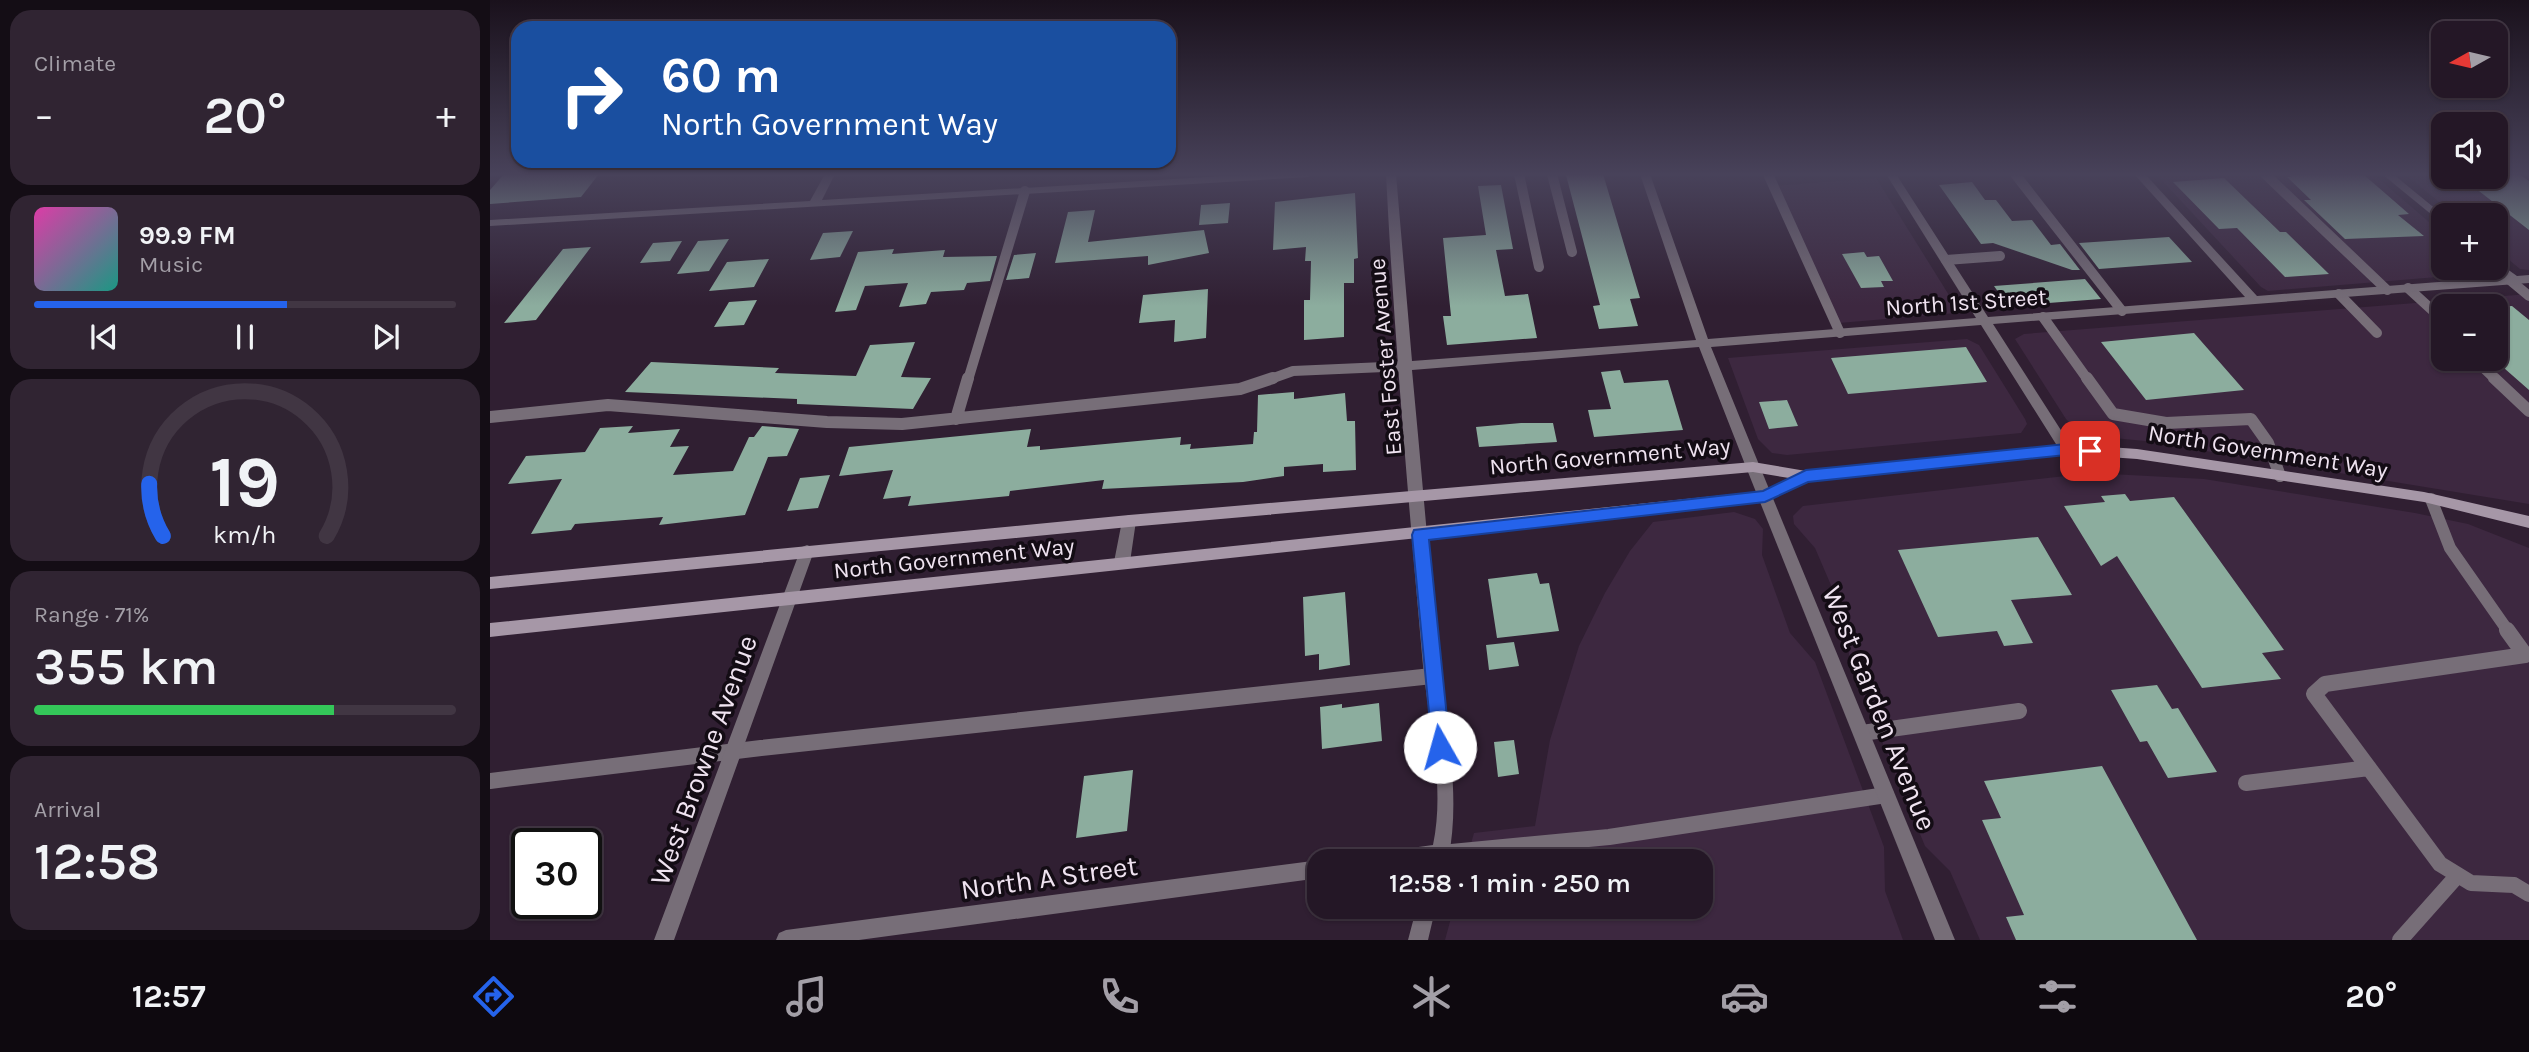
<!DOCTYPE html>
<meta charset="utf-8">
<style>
body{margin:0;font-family:Karla,sans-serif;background:#302432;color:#f1f3f6;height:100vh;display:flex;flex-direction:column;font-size:26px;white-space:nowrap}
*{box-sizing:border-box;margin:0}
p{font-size:23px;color:#a39fa7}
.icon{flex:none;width:38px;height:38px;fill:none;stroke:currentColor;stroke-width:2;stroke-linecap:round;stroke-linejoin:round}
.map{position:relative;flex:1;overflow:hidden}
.side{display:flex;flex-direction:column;gap:10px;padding:10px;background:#140d15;width:490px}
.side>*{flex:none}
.top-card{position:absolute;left:21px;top:21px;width:665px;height:147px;border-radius:21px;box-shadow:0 2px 5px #0004,0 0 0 2px #413643;background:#1a4fa0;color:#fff;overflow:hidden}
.needle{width:46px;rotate:262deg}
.fabs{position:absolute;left:1941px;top:21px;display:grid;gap:14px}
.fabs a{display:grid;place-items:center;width:77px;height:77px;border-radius:14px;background:#241726;box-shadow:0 2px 5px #0004,0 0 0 2px #413643;font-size:35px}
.speed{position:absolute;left:21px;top:828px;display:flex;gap:14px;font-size:35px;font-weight:700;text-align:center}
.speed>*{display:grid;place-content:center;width:91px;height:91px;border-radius:50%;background:#241726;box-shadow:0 2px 5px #0004,0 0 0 2px #413643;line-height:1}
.speed .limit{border:4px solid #111;border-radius:10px;background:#fff;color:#111}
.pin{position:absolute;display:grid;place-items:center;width:60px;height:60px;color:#fff;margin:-30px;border-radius:14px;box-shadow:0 4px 10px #0006}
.me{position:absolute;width:77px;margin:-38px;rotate:353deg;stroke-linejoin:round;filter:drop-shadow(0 0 5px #0008)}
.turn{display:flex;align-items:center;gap:24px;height:147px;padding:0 35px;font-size:32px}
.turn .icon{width:91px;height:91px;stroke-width:2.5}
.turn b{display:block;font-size:49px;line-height:60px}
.big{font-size:52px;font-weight:600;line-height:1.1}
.side .card{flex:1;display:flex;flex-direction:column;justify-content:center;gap:10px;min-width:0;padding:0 24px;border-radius:21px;background:#302432}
.side .dial{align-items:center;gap:0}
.dial svg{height:182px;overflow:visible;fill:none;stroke:#413643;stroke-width:7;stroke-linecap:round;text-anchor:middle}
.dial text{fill:#f1f3f6;stroke:none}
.song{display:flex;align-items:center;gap:21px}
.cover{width:84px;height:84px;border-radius:10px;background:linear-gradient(135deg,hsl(320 70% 55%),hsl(170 70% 35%))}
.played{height:7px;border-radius:4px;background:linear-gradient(90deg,#2563eb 60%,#413643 60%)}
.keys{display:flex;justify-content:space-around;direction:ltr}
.heat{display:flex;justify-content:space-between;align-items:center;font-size:38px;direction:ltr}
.charge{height:10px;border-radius:5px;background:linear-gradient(90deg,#34c759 71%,#413643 0)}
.trip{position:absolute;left:817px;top:849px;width:406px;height:70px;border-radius:21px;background:#241726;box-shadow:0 2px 5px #0004,0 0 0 2px #413643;font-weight:600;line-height:70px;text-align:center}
.tab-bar{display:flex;height:112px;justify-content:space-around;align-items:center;background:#0e090f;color:#a39fa7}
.tab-bar .icon{width:49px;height:49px}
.tab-bar .current{color:#2563eb}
.tab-bar b{font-size:32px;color:#f1f3f6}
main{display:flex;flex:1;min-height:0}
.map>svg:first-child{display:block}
.built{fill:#3d2840;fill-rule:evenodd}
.building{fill:#8cad9e}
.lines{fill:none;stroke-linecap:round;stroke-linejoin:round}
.service-far2{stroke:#776e78;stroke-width:10}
.service-far1{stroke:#776e78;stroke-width:12}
.service{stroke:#776e78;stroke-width:16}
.minor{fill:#776e78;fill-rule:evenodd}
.tertiary{fill:#776e78;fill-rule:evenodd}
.secondary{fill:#a697a7;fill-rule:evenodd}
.route{fill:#2563eb;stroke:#184099;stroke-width:2}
.labels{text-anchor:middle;stroke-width:7;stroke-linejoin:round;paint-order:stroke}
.street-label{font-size:23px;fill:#efe3f0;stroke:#130c14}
.near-street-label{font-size:28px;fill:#efe3f0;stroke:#130c14}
</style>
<main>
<section class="side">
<div class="card"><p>Climate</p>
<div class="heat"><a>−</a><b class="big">20°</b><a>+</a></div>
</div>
<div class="card">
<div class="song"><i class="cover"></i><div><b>99.9 FM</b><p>Music</p></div></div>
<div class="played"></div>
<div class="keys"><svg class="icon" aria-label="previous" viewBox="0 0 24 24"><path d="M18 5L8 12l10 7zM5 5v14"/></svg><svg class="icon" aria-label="pause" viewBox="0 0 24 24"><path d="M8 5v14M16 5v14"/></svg><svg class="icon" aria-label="next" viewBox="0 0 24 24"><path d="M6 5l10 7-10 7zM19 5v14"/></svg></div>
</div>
<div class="card dial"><svg viewBox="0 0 100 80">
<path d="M14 69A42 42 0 1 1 86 69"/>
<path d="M14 69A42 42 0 0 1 8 46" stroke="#2563eb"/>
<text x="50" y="56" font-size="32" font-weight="700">19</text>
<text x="50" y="72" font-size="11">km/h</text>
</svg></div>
<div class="card"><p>Range · 71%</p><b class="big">355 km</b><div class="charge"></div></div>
<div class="card"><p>Arrival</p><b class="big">12:58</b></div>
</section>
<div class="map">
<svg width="2039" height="940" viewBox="0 0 2039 940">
<rect width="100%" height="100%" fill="#301f32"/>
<!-- built -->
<path class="built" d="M1666 174H1883L1953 234V268H1992L1996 273 1778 291 1771 287Z
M1915 174 2006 177V174H2039V270L2030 269 2006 249V215H1965Z
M1386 178 1467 308 1466 313 1349 323 1286 186Z
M2039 294V504L1655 441 1602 436 1584 427 1576 419 1525 339 1534 334ZM1953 306H2006V359H1953Z
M1477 339 1489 345 1535 419 1537 424 1531 433 1297 455 1282 453 1268 439 1238 358Z
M1602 473 1714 479 1925 513 1978 524 2039 548V940H1490L1460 871 1435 846 1359 661V627L1325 548 1304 524 1303 516 1313 506Z
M1244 512 1265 519 1273 529 1272 555 1300 633 1325 662 1394 847 1395 891 1413 940H955L964 907 1211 906V861H976L984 833 1045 826 1060 740 1089 646 1115 593 1140 551 1163 522Z"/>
<!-- building -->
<path class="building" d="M14 174H109L91 197 0 204V190Z
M1113 174 1150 298 1140 299 1148 326 1109 329 1103 306 1110 305 1076 175Z
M1799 174H1873L1919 214 1908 215 1934 236 1855 239 1814 200H1821L1797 177H1801Z
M2006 174H2029L2039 181V230L1971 177H2006Z
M1734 178 1790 232H1796L1839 274 1795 277 1747 228 1729 229 1683 182Z
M1482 182 1495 200H1506L1522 221 1542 220 1561 245 1570 244 1590 270H1582L1503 243 1491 244 1449 185Z
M1011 185 1023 249 1006 250 1015 296 1038 294 1047 338 957 345 953 316H961L953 238 996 235 988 186Z
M865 193 868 258 864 259V283H854V337L814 340V300H820L821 261H815L816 247 783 250 785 202Z
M740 203 738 223 709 225 711 205Z
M605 210 598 242 714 230 719 253 658 265V256L565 263 578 212Z
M363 231 350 257 320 260 333 233Z
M1679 237 1702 262 1609 269 1589 243Z
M239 239 219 271 187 274 208 241Z
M192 241 180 261 150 263 163 243Z
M101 247 46 320 14 323 73 249Z
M404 249 402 254 455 250 453 257 507 256 500 281 477 283 474 290 441 292 436 304 409 307 418 283 375 286 366 310 345 312 368 252Z
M1374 252 1377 257 1389 256 1403 281H1391L1394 287 1371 288 1352 254Z
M546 253 539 278 516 280 524 255Z
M279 259 264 287 219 291 237 262Z
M1595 279 1611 299 1518 306 1504 286Z
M718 289 716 338 684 342 685 320 649 323 653 295Z
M267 300 254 325 224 327 239 302Z
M2022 306 2039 320V390L2006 361V307Z
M1704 333 1754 390 1656 400 1611 342Z
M425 342 411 377 441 378 423 409 307 404V399L135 392 161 362 289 368 285 373 366 376 380 345Z
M1476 347 1497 382 1358 394 1341 358Z
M1130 370 1134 383 1178 380 1193 430 1104 437 1098 410 1121 409 1111 372Z
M804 392V399L855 393 857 421H865L866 470 833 472V464L794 467V476L753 482 612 489 614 480 520 491 519 496 418 506 421 496 393 499 403 470 349 476 359 447 541 429 537 447 550 446V450L691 437 690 445 701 444 700 449 763 444 764 432H767L768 395Z
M1297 400 1308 426 1279 429 1269 402Z
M1031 423H1063L1067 442 989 447 986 427Z
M143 426 138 433 190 429 180 447 199 446 183 475 243 471 259 437H264L272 426 309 429 297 456 278 457 255 515 169 525 173 517 85 524 81 530 41 534 72 479 18 484 36 456 95 452 110 428Z
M340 475 328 508 297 511 310 478Z
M1635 494 1640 501 1684 497 1794 650 1772 653 1791 679 1712 688 1627 556 1611 566 1574 506 1615 502 1611 496Z
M1548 537 1582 595 1521 600 1543 643 1514 646 1507 631 1448 637 1408 550Z
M1047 573 1050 584 1059 583 1069 631 1007 638 998 579Z
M855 592 860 665 829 670V654L815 656 813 597Z
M1024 642 1029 666 999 670 996 645Z
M1667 685 1682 709 1688 708 1727 772 1678 778 1657 741 1650 742 1621 690Z
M889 703 892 741 832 749 830 707 852 704V708Z
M1024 740 1029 774 1008 777 1004 742Z
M1612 766 1707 940H1526L1516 917 1534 915 1492 820 1511 818 1494 781Z
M643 770 637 831 586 838 594 776Z"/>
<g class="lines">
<!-- service-far2 -->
<path class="service-far2" d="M1029 174 1049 267
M1062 174 1082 252
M1278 174 1350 333
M1525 174 1632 311
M1775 174 1897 290
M1456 260 1510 256
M2021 281 2039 296
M1918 288 1953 320
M1849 294 1887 333
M1553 317 1598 380
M1984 359 2006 380
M478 380 535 191
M778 380 803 371 917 366"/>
<!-- service-far1 -->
<path class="service-far1" d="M1597 378 1623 414 1676 423 1761 419 1778 443 1790 476
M2004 378 2039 411
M0 417 118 405 337 422 412 424 750 389 783 378
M466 419 478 378
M1941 499 1960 548 2018 631"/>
<!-- service -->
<path class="service" d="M2017 630 2035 655 1835 684 1824 694 1950 864 1981 883 2024 885 2039 894
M1372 733 1529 711
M0 781 271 748 942 676
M1756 783 1879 768
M951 853 1119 837 1396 795
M1910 940 1967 876"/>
<!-- minor -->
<path class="minor" d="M335 174H345L332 200 767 174H823L818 177 0 226V220L320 201Z
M896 174H906L922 361 1206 340 1150 174H1160L1218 339 1486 318 1396 174H1406L1498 317 1755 297 1644 174H1655L1767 296 2014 277 2002 268H2006V261L2027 276 2039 275V283L1503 324 1583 449 1576 454 1571 452 1491 325 1221 347 1270 467 1263 472 1256 467 1209 347 922 370C931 465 939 560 948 656 955 725 972 792 958 861H883L885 855 892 852 943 845C956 783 937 718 932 655 918 495 904 334 896 174Z
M1892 174H1903L1953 215V224Z
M639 515 644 517 646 521 640 562 637 566H627L624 562 632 521 634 517Z
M317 545 322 547 324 551 184 940H164L310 551 312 547Z
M830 860 833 861H830V878L369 940H286L289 933 296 930Z
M927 906H946L938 940H918Z"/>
<!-- tertiary -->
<path class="tertiary" d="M1263 462 1270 467 1465 940H1445L1256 467Z"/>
<!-- secondary -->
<path class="secondary" d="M1576 444 1647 449 1934 492 2039 516V528L1934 502 1647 459 1576 454 1318 481 1275 501 0 637V623L1273 491 1299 478 1263 472 639 527 0 589V577L639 515 1263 462 1316 471Z"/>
</g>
<!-- sky -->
<linearGradient id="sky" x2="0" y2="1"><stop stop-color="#1a111c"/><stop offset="0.57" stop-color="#48425a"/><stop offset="1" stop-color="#48425a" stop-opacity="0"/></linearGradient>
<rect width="2039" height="306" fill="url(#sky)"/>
<!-- route -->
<path class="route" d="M1576 444 1600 445 1607 451 1600 457 1576 455 1318 482 1275 502 939 540 960 747 957 754 950 756 943 754 922 535 924 530 1273 491 1316 470Z"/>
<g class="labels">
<!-- street labels -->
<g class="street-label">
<text transform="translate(1476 302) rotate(-4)" y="8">North 1st Street</text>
<text transform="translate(895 357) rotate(-95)" y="8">East Foster Avenue</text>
<text transform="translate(1778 451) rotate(9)" y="8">North Government Way</text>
<text transform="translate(1120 456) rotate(-5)" y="8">North Government Way</text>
<text transform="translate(464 558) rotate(-6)" y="8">North Government Way</text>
</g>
<!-- near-street labels -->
<g class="near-street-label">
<text transform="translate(1390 708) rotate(68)" y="10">West Garden Avenue</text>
<text transform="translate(213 760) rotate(-70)" y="10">West Browne Avenue</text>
<text transform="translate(559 877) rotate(-8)" y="10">North A Street</text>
</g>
</g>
</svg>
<div class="fabs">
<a><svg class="needle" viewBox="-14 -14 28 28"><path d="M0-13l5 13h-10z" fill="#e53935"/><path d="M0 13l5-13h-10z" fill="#a39fa7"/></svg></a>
<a><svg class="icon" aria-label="sound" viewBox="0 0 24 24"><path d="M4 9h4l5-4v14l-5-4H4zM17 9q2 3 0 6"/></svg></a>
<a>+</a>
<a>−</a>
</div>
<div class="speed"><div class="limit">30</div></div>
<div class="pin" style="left:1600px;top:451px;background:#d93025"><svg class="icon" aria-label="arrive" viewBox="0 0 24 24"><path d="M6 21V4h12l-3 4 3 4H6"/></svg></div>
<svg class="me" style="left:950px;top:747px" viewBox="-20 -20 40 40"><circle r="19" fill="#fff"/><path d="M0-13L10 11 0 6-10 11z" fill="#2563eb"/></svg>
<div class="trip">12:58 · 1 min · 250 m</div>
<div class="top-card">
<div class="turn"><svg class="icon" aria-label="right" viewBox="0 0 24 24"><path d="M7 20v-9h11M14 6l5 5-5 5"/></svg><div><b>60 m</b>North Government Way</div></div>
</div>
</div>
</main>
<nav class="tab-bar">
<b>12:57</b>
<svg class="icon current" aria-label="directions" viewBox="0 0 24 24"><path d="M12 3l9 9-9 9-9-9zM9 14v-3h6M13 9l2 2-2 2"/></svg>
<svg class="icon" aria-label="music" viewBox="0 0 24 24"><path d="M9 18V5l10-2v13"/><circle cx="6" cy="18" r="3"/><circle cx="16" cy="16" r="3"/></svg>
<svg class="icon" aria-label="phone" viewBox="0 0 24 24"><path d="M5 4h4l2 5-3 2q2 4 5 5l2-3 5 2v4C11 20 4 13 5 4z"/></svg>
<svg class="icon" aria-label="climate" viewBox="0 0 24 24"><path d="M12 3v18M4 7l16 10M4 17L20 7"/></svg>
<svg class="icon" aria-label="car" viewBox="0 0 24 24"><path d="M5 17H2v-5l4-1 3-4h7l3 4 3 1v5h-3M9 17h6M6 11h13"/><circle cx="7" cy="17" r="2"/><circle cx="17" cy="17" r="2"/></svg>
<svg class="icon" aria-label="filters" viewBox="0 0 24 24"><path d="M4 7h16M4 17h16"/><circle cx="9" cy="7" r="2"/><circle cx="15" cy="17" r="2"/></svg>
<b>20°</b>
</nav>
